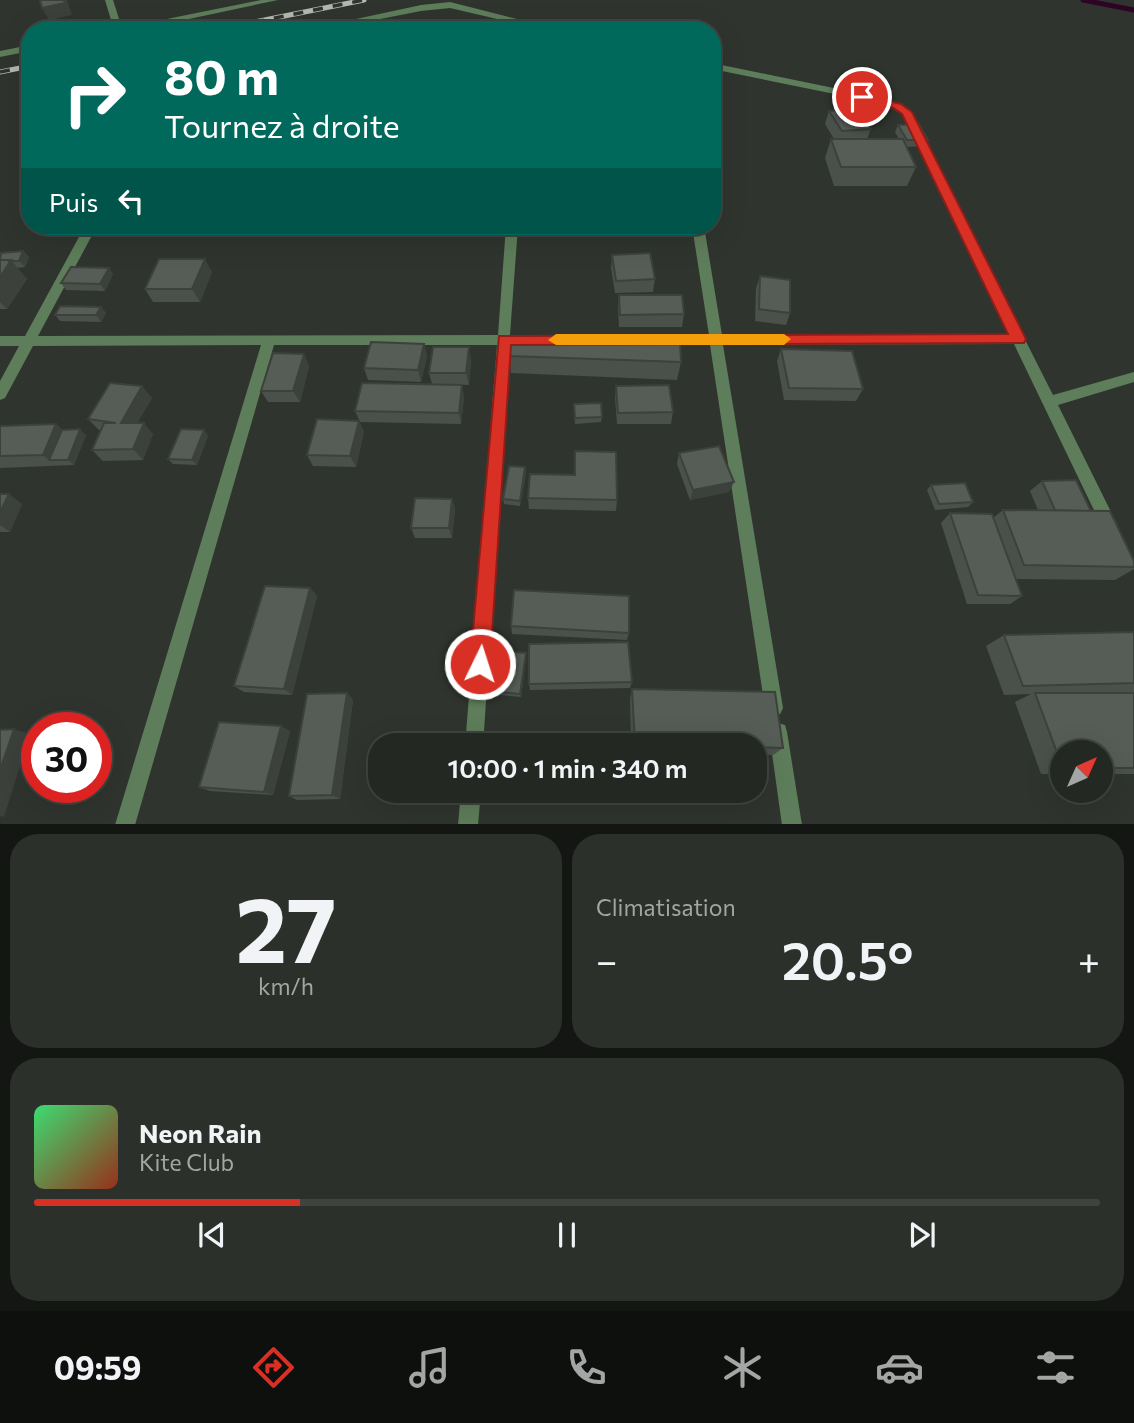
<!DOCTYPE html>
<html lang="fr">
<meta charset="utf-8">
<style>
body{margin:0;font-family:Commissioner,sans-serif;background:#2b302a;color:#f1f3f6;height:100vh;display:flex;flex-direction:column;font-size:26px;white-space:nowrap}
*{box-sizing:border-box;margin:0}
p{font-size:23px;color:#a3a6a5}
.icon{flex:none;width:38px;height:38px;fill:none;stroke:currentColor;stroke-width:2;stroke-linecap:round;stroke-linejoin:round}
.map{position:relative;height:824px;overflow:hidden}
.panel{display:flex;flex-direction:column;gap:10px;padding:10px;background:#131613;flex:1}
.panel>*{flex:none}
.hud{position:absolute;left:21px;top:21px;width:700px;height:214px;border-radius:28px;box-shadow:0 7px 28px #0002,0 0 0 2px #404440;background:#00695c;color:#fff;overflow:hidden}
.needle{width:46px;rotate:45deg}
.tools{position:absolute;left:1050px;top:740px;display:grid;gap:14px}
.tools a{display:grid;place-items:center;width:63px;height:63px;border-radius:50%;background:#232822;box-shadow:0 7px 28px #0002,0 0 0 2px #404440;font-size:35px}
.speed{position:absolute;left:21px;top:712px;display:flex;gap:14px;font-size:35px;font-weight:700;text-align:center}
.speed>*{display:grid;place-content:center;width:91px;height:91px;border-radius:50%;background:#232822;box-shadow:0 7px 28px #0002,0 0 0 2px #404440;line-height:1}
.speed .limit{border:10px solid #d22;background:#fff;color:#111}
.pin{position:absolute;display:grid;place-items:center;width:60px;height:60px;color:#fff;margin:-30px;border:4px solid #fff;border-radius:50%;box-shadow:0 2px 7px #0007}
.me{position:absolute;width:77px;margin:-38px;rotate:4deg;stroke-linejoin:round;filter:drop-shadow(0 0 5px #0008)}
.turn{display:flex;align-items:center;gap:24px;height:147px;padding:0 28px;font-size:32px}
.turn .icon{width:91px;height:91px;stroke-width:2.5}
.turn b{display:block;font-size:49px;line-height:60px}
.then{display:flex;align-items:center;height:66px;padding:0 28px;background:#0003;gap:14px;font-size:26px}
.big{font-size:52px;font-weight:600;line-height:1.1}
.panel .widget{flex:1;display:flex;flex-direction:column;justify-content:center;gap:10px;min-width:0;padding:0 24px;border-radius:28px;background:#2b302a}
.panel .dial{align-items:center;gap:0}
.dial b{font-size:91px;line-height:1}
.song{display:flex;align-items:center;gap:21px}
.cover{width:84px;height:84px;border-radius:10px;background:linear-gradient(135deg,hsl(140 70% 55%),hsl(10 70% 35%))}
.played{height:7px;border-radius:4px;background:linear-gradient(90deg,#d93025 25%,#404440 25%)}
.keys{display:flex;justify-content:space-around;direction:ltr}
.heat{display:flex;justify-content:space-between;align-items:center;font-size:38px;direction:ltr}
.panel .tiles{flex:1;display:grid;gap:10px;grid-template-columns:1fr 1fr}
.widget:last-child{grid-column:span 2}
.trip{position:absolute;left:368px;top:733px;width:399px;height:70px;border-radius:28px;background:#232822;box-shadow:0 7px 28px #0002,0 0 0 2px #404440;font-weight:600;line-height:70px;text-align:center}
.dock{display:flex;height:112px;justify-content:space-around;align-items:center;background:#0e100e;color:#a3a6a5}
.dock .icon{width:49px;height:49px}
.dock .selected{color:#d93025}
.dock b{font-size:32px;color:#f1f3f6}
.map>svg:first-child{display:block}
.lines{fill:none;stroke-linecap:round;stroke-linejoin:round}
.stream{stroke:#2e0425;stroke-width:5}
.minor{fill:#5e7d5a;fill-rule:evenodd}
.rail-casing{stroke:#b4b8b3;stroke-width:5}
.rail{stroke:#2f352e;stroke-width:3.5;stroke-dasharray:10;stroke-linecap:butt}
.wall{fill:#4a504a}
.shaded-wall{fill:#3c413c}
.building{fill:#565d56;stroke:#3c413c;stroke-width:2}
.route{fill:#d93025;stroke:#8d1f18;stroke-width:2}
.slow{fill:#f59e0b}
</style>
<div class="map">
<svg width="1134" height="825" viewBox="0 0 1134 825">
<rect width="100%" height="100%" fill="#2f352e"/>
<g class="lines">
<!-- stream -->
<path class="stream" d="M1083 0 1134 10"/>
<!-- minor -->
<path class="minor" d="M105 0H113L122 28 261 0H278L137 30H114Z
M450 2 561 30H545L450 8 421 11 324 30H305L421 5Z
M30 45V51L0 57V51Z
M712 63 887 99 909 110 1053 395 1134 372V382L1058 405 1118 526 1116 531 1110 533 1104 531 1014 344 723 345 783 708 780 714 774 717 768 714 765 708 710 345H596L591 344 589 340 591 336 709 335 692 226H704L722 335 1009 334 902 114 884 104 712 69Z
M85 226H97L38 336 498 335 506 226H518L510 335H527L534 340 527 345H510L483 746H465L497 345H274L135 825H115L261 345 33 346 5 398 0 400V381L19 346H0V336H25Z
M778 723 785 725 787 732 802 825H782L769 732 771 725Z
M461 791H481L478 825H458Z"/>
<defs>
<path id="rail" d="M215 30 364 0
M0 72 30 66"/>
</defs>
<!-- rail casing -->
<use href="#rail" class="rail-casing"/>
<!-- rail -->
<use href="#rail" class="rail"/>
</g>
<!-- wall -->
<path class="wall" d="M829 111 871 129 867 139H899L895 132 898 125 928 140 925 146 906 147 916 167 907 186H834L825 158 831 139H834L825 124Z
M23 251 29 257 25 267 17 268 27 279 7 309H0V254Z
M612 255 655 279 653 292 615 293 611 268Z
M212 272 200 302H153L145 289Z
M113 274 105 291 66 290 61 283Z
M760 276 790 313 786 325 755 321 756 288Z
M619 295 684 314 682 327H619L618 308Z
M101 307 106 313 101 322 60 321 55 315Z
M424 344 427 356 421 382 368 380 364 368Z
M781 349 863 389 856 401 784 400 777 361Z
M304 354 309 366 300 402H268L261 391Z
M509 356 681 362 677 380 511 373Z
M471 359 469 385 432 384 464 397 461 424 360 422 355 411 432 384 429 373Z
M616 386 673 412 671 424H617L615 398Z
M152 398 137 423 153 434 143 460 103 461 92 450 101 430H99L88 419Z
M574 410 602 417 601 422 575 424Z
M359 421 364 432 356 467 313 466 307 455Z
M56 424 62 430 86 435 74 465 0 468V426Z
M208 436 197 465 173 464 168 459Z
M679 453 729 492 690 500 677 464Z
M525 467 526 473 520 506 504 504 503 499Z
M1042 481 1091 511 1134 561V569L1115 580 1016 579 1022 596 1010 604H967L941 523 950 513 993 518 1003 510H1038L1030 491Z
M931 485 973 502 968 507 935 510 927 490Z
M0 494 22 504 10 532H0Z
M528 498 617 500 616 511 529 509Z
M452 499 455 509 452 538H415L411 528Z
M310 588 317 596 292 695 244 692 234 686Z
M511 626 629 633 627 640 512 634Z
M1134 632V692L1094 693H1134V774H1101V752H1062V774H1041L1015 702 1031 694 1004 695 986 646 1004 635Z
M526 657 521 697 501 695 500 692Z
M632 682 630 688 530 690 529 684Z
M632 689 783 748 773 755 754 754V746H631L630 698Z
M347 693 353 700 340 799 297 800 289 796Z
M290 731 273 795 210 791 199 787Z"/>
<!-- shaded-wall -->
<path class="shaded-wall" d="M64 0H67L72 15 49 20 42 8Z
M23 251 29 257 25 267 19 261Z
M205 259 212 272 200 302 192 289Z
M11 260 27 279 7 309 0 302V277Z
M109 268 113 274 105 291 100 284Z
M101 307 106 313 101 322 96 315Z
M424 344 427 356 421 382 418 370Z
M469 347 471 359 469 385 466 373Z
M304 354 309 366 300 402 293 391Z
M462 385 464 397 461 424 459 413Z
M142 386 152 398 131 434 121 423Z
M359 421 364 432 356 467 350 456Z
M144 423 153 434 143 460 133 449Z
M56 424 68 436 49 460 43 455Z
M80 429 86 435 74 465 68 460Z
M204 430 208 436 197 465 192 460Z
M525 467 526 473 520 506V501Z
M734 482 729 492 690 500 693 490Z
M9 494 22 504 10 532 0 525V512Z
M452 499 455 509 452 538 449 528Z
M310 588 317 596 292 695 284 689Z
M526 653V657L521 697 520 694Z
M347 693 353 700 340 799 332 795Z
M281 726 290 731 273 795 264 792Z
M14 729 30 734 4 817 0 816V770Z"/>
<!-- building -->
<path class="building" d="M40 0H64L65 3 42 8Z
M857 108 871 129 842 131 829 111Z
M919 124 928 140H907L898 125Z
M831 139H903L916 167H841Z
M23 251 19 261H10L11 260H0L1 253Z
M650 253 655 279 616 281 612 255Z
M159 259H205L192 289H145Z
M0 260H11L0 277Z
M71 267 109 268 100 284 61 283Z
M760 276 790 280V313L759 309Z
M619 295H682L684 314 620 315Z
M60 306 101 307 96 315H55Z
M511 336 680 342 681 362 509 356Z
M371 342 424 344 418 370 364 368Z
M433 347H469L466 373H429Z
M781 349 852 351 863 389 789 388Z
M273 353 304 354 293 391H261Z
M110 383 142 386 121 423H144L133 449 92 450 104 423H116L88 419Z
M362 383 462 385 459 413 355 411Z
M669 385 673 412 618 413 616 386Z
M601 403 602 417 575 418 574 404Z
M317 419 359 421 350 456 307 455Z
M56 424 43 455 0 456V426Z
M80 429 68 460H49L62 430Z
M181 429 204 430 192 460 168 459Z
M719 446 734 482 693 490 679 453Z
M575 451 616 452 617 500 528 498 530 474 575 475Z
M509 466 525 467 520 501 503 499Z
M1076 480 1091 511 1055 510 1042 481Z
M965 483 973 502 939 504 931 485Z
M0 494H9L0 512Z
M415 498 452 499 449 528H411Z
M1003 510 1110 511 1134 561V567L1024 565Z
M950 513 992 514 1022 596 978 595Z
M265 586 310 588 284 689 234 686Z
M514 590 629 596V633L511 626Z
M1134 632V683L1023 686 1004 635Z
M628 642 632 682 529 684V644Z
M505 651 526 653 520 694 500 692Z
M632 689 775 692 783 748 754 747V746L635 744Z
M347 693 332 795 289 796 307 694Z
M1035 693H1134V768H1101V752H1062V766Z
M219 722 281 726 264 792 199 787Z
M14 729 0 770V730Z"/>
<!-- route -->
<path class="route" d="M862 94 901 104 912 112 1026 339 1024 343 511 345 490 664 487 671 480 674 473 671 470 664 499 336 1008 334 902 114 893 108 858 99V95Z"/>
<!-- slow -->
<path class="slow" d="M556 334H784L791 339 784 345H556L548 340Z"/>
</svg>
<div class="tools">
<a><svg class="needle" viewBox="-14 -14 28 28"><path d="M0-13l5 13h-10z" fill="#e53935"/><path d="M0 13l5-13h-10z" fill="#a3a6a5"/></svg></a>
</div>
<div class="speed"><div class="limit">30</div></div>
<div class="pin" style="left:862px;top:97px;background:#d93025"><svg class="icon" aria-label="arrive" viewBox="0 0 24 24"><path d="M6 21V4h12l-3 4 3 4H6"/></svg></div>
<svg class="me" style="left:480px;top:664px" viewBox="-20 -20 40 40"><circle r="17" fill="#d93025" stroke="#fff" stroke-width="3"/><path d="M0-11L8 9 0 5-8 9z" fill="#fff"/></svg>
<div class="trip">10:00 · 1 min · 340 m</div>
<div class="hud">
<div class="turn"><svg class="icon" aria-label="right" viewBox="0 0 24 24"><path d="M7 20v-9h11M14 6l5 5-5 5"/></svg><div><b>80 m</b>Tournez à droite</div></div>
<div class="then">Puis<svg class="icon" aria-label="left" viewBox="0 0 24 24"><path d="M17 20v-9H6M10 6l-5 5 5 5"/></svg></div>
</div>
</div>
<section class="panel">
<div class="tiles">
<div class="widget dial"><b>27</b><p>km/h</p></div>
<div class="widget"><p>Climatisation</p>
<div class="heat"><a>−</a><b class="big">20.5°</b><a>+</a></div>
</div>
<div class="widget">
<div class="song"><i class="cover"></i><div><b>Neon Rain</b><p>Kite Club</p></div></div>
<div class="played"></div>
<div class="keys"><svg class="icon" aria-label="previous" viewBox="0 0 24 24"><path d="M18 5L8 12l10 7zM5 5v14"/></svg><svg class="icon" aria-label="pause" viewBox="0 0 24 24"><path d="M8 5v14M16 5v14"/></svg><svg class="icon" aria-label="next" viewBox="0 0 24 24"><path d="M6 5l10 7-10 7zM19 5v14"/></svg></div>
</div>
</div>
</section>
<nav class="dock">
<b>09:59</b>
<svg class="icon selected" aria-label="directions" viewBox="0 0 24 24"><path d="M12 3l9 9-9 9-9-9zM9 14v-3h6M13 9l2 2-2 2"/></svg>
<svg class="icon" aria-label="music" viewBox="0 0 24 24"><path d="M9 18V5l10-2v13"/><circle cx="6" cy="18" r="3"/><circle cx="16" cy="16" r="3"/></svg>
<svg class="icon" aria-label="phone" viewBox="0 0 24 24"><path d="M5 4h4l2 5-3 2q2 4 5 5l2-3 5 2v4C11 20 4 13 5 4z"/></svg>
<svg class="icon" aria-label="climate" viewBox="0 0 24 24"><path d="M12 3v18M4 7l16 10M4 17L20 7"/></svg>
<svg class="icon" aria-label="car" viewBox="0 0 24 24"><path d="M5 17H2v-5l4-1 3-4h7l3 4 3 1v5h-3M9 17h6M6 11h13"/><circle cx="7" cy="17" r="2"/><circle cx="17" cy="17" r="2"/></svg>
<svg class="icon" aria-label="filters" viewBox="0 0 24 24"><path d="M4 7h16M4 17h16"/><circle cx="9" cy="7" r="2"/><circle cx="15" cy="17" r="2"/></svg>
</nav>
